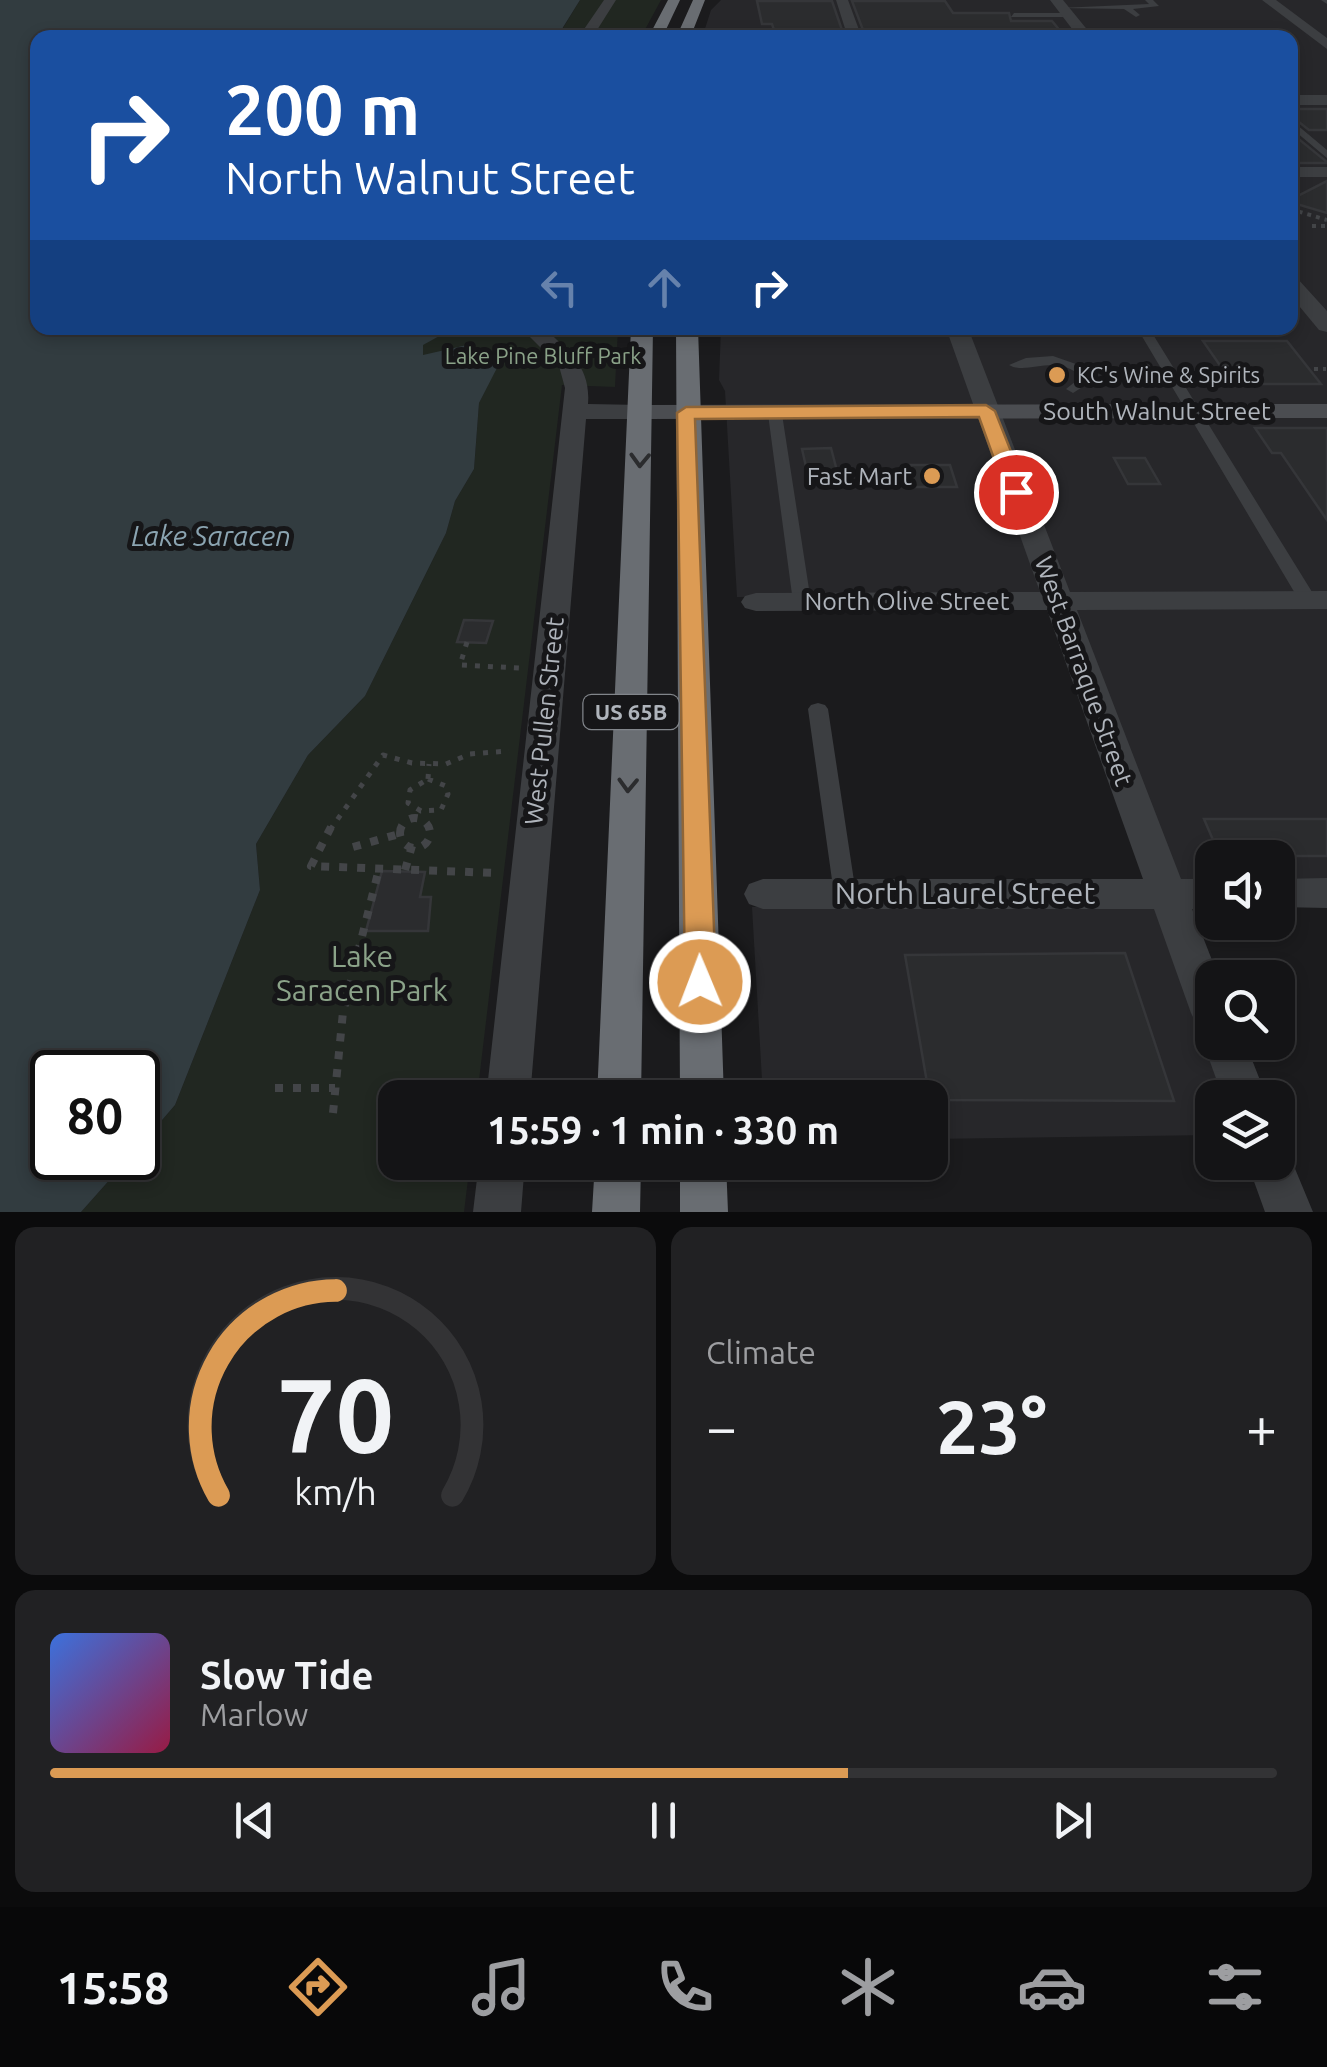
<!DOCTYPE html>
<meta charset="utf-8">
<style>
body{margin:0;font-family:Ubuntu,sans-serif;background:#212123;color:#f1f3f6;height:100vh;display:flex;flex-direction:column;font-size:38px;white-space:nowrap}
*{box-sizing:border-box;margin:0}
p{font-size:32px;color:#9d9ea1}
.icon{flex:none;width:55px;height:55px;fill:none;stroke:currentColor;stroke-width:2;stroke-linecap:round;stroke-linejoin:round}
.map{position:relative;height:1212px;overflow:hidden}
.sheet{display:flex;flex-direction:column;gap:15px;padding:15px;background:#0b0b0c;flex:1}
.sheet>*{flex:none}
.top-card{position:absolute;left:30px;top:30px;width:1268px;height:305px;border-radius:20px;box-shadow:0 5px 15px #0003,0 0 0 2px #333335;background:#1a4fa0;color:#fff;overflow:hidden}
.tools{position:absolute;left:1195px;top:840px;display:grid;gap:20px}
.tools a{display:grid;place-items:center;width:100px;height:100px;border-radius:20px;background:#141416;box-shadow:0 5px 15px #0003,0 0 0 2px #333335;font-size:50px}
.speed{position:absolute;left:30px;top:1050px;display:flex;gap:20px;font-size:50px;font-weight:700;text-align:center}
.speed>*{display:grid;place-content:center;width:130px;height:130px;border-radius:50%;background:#141416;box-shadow:0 5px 15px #0003,0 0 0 2px #333335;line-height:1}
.speed .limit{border:5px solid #111;border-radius:15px;background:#fff;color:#111}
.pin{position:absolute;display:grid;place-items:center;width:85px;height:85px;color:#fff;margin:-42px;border:5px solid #fff;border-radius:50%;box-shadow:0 2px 10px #0007}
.me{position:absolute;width:110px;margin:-55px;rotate:359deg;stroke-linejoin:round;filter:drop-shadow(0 0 8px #0008)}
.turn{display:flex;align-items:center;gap:35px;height:210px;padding:0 30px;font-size:45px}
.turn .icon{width:130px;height:130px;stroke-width:2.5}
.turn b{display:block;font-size:70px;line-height:85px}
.lanes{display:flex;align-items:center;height:95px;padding:0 30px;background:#0003;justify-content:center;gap:50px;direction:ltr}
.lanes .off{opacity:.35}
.big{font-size:75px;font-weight:700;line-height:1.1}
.sheet .tile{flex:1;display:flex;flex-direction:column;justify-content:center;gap:15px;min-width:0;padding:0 35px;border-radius:20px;background:#212123}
.sheet .dial{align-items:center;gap:0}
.dial svg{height:260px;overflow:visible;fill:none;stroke:#333335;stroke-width:7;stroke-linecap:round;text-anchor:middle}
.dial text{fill:#f1f3f6;stroke:none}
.song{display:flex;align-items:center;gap:30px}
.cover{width:120px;height:120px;border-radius:15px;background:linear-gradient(135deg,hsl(220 70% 55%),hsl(340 70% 35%))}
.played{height:10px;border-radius:5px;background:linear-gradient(90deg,#dc9b54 65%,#333335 65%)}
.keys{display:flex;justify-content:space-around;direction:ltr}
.heat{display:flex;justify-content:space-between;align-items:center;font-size:55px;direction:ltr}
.sheet .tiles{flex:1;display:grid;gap:15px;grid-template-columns:1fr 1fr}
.tile:last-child{grid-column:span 2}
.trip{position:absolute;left:378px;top:1080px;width:570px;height:100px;border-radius:20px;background:#141416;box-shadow:0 5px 15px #0003,0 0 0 2px #333335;font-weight:700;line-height:100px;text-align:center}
.tabs{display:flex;height:160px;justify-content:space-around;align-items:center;background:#080809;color:#9d9ea1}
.tabs .icon{width:70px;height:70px}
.tabs .current{color:#dc9b54}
.tabs b{font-size:45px;color:#f1f3f6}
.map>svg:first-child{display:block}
.built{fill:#27272a}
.green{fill:#212721}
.water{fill:#323c40}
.building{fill:#2b2c2e;stroke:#353639;stroke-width:2.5}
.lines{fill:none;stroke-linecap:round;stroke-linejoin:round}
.path-far2{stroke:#434548;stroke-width:4;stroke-dasharray:4 5;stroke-linecap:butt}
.path-far1{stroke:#434548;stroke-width:5;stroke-dasharray:5 8;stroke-linecap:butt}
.path{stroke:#434548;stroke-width:8;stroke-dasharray:8 10;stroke-linecap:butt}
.lane{fill:#3c3e41;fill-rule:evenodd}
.street{fill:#3c3e41;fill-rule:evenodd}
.secondary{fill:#4b4d51;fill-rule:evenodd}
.highway{fill:#696d72;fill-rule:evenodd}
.oneway{stroke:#2b2c2e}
.route{fill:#dc9b54;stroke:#8f6537;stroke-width:2.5}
.poi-dot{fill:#dc9b54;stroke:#161618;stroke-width:4}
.labels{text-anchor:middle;stroke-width:10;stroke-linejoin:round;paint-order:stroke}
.far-park-label{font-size:22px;fill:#8ba389;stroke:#161618}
.far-poi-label{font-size:22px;fill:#afb4bb;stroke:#161618;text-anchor:start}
.shield{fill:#161618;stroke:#81858a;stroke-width:2.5}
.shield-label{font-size:22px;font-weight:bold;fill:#afb4bb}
.street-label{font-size:25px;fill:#afb4bb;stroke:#161618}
.poi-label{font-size:25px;fill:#afb4bb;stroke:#161618;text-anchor:end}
.water-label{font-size:28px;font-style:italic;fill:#8ba4b1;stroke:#161618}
.near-street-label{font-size:30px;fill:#afb4bb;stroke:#161618}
.near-park-label{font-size:30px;fill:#8ba389;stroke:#161618}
</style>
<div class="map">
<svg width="1327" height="1212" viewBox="0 0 1327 1212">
<rect width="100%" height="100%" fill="#1b1b1d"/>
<!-- built -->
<path class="built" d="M721 0H1327V883H1278V858H1212V883L1179 950 1233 1097 1212 1098V1135L930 1139V1098L763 1097 752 907 1157 908 1046 594 737 597 725 391 719 380 721 328H1290V38H702L711 10Z"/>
<!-- green -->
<path class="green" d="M580 0H661L641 37 557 38Z
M454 328H618L615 387 562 385 477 1097 395 1098V1162L470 1163 464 1212H81L129 1158H138V1148L175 1105 260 890 256 844 308 755 365 696 446 533 455 501 474 469 479 403 497 366 474 348 423 356 422 345Z"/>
<!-- water -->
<path class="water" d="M0 0H580L557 37 38 38V328H454L423 345V355L467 345 498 366 479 403 474 469 455 501 446 533 365 696 308 755 256 844 260 890 175 1105 138 1148V1072H52V1158H129L81 1212H0Z"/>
<!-- building -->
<path class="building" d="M757 1H832L842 30H774L772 24H762Z
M852 1H945L953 13H1009L1011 21H1052L1066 38 877 37 874 30H863Z
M1290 109H1327V130H1309L1290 115Z
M1290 132 1327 162V163H1290Z
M1327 181V213L1290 202V200Z
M1203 341H1287L1321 384H1233Z
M1255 428H1327V520L1281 453H1272Z
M831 448 837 471H807L802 449Z
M1114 458H1145L1160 484H1128Z
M907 465H950L957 487H913Z
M464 620 493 621 486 643 457 642Z
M1204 819H1327V856H1220Z
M382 871 425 872 420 897H431L428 931H366Z
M1125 953 1174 1101 930 1100 905 955Z"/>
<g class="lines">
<!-- path-far2 -->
<path class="path-far2" d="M1290 209 1327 220
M1312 226H1327
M1314 369H1326"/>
<!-- path-far1 -->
<path class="path-far1" d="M467 642 460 665 519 668V672
M428 779 446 786 448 794 441 810 421 811 408 803 410 790Z
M428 779 429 764
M330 830 383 755 412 763 446 764 470 754 509 751"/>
<!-- path -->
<path class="path" d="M400 833a15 15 0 1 1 30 0a15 15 0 1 1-30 0Z
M331 827 311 866 495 873
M353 847 399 834
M405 870 412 846
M275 1088H335
M333 1113 343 1012 379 869"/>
<!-- lane -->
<path class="lane" d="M1145 0H1153L1159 6 1133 9 1140 15 1136 17 1124 9 1059 8 1149 4Z
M1321 0H1327V4Z
M1014 13H1069L1073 15 1069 17H1011Z
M1081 29H1125L1140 38H1130L1123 33H1078Z
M1290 119 1327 150V158L1290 127Z
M1137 328H1149L1317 600 1314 604H1302L1299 600Z
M1053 356 1093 370 1095 379 1073 393 1066 389 1081 377C1056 352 1028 376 1009 365L1026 358Z
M775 410 782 414 811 602 802 607 793 602 768 414Z
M818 703 825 705 828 709 856 894 853 900 845 903 837 900 834 894 808 709 811 705Z"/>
<!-- street -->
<path class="street" d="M604 0H616L592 38H578Z
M836 0H848L862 38H848Z
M1050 0H1063L1094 38H1079Z
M1262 0H1276L1327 38V49Z
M1290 95H1327V105H1290Z
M1290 167H1327V177H1290Z
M1290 276 1297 278 1327 311V332L1319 330 1290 295Z
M521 328H544C569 351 591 367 588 404L642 405 654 412 642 419H586L530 1098H486L565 388 559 366Z
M946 328H968L1070 592 1327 591V609L1077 610 1181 879H1212V909H1192L1219 978H1212V1042H1245L1267 1098H1223L1203 1042 1209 1029 1197 1025 1191 1013 1154 909H763L749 904 744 894 749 884 763 879H1143L1047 610 756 611 745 608 741 602 745 596 756 593 1040 592Z
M1327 878V908L1278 907V879Z
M1278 1144 1286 1147 1313 1212H1265L1247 1162H1278Z
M479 1162H525L521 1212H473Z"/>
<!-- secondary -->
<path class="secondary" d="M1327 404V418L642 419 630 412 642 405Z"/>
<!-- highway -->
<path class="highway" d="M668 0H680L662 38H648Z
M693 0H705L690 38H676Z
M631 328H653L641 1098H597Z
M676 328H698L724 1098H680Z
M595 1162H641L640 1212H592Z
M680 1162H726L728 1212H680Z"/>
</g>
<!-- one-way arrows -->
<defs><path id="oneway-chevron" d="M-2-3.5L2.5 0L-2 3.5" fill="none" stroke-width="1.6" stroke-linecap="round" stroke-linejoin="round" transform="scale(2.5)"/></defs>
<g class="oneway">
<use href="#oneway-chevron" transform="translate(640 460) rotate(92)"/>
<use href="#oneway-chevron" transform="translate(628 785) rotate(92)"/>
</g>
<!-- route -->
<path class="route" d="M986 405 995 411 1027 492 1024 496 1016 498 1006 492 979 417 695 419 716 982 711 991 700 994 689 991 685 982 677 413 686 407Z"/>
<!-- markers -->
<g class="poi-dot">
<circle cx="1057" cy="375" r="10"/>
<circle cx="932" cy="476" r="10"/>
</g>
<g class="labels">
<!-- far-park labels -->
<g class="far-park-label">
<text x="543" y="364">Lake Pine Bluff Park</text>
</g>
<!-- far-poi labels -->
<g class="far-poi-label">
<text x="1077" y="383">KC's Wine &amp; Spirits</text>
</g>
<!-- shield labels -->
<rect class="shield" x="583.5" y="695" width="95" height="34" rx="8"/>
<g class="shield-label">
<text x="631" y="720">US 65B</text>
</g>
<!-- street labels -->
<g class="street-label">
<text x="1157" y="420">South Walnut Street</text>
<text x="907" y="610">North Olive Street</text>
<text transform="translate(1084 671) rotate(70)" y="9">West Barraque Street</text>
<text transform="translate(544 721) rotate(-84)" y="9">West Pullen Street</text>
</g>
<!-- poi labels -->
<g class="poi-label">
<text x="912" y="485">Fast Mart</text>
</g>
<!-- water labels -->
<g class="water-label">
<text x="211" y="546">Lake Saracen</text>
</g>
<!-- near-street labels -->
<g class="near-street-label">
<text x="965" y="904">North Laurel Street</text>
</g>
<!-- near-park labels -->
<g class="near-park-label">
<text x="362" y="967">Lake<tspan x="362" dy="34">Saracen Park</tspan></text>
</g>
</g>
</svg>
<div class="tools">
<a><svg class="icon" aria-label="sound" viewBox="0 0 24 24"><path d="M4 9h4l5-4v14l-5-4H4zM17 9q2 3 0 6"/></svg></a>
<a><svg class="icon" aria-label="search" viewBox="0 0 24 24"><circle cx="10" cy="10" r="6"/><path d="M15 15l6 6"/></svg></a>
<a><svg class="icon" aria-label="layers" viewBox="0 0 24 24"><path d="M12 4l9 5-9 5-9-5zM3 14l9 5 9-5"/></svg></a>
</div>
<div class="speed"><div class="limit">80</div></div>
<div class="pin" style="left:1016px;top:492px;background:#d93025"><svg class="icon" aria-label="arrive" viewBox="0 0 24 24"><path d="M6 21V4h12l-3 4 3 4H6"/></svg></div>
<svg class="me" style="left:700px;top:982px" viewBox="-20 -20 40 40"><circle r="17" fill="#dc9b54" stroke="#fff" stroke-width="3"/><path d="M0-11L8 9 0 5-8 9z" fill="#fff"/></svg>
<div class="trip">15:59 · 1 min · 330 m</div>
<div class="top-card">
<div class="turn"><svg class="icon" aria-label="right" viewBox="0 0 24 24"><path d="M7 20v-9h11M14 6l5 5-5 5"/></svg><div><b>200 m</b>North Walnut Street</div></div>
<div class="lanes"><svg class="icon off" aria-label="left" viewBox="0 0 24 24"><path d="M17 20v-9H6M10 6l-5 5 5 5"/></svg><svg class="icon off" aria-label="ahead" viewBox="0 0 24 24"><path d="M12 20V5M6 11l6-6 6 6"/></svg><svg class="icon" aria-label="right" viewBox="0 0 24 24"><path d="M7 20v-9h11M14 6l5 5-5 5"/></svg></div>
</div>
</div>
<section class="sheet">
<div class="tiles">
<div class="tile dial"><svg viewBox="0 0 100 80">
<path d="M14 69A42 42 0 1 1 86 69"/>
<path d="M14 69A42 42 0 0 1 50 6" stroke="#dc9b54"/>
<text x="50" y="56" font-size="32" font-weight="700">70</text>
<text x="50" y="72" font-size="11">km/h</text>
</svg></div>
<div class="tile"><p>Climate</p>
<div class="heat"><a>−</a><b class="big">23°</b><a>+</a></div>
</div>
<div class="tile">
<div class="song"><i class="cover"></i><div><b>Slow Tide</b><p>Marlow</p></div></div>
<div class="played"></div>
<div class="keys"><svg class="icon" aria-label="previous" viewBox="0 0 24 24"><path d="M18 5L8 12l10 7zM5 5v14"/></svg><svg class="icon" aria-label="pause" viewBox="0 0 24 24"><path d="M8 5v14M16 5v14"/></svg><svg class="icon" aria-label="next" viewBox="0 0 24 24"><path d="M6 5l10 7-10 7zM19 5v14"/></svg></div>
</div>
</div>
</section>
<nav class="tabs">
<b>15:58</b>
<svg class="icon current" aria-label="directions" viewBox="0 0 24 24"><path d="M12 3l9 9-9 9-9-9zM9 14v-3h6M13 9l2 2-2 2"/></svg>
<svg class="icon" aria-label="music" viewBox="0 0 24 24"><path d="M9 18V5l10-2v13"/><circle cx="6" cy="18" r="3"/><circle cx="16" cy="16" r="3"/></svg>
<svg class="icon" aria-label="phone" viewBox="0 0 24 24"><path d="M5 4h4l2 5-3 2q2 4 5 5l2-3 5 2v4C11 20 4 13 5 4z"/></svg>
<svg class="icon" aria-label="climate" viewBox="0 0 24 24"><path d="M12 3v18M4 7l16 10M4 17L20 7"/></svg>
<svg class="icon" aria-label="car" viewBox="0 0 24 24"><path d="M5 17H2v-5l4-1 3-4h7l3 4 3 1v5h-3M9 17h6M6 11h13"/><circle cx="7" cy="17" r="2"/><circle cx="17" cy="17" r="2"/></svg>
<svg class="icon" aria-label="filters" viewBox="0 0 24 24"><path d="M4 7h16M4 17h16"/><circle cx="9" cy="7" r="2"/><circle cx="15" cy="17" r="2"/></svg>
</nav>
